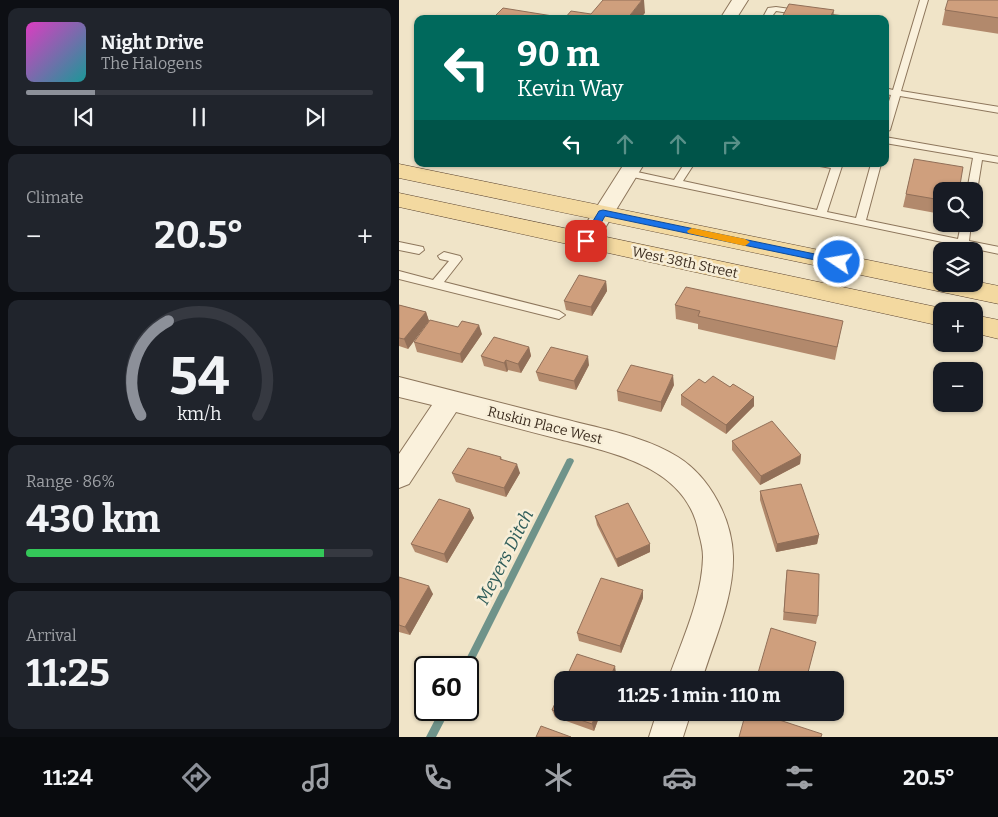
<!DOCTYPE html>
<meta charset="utf-8">
<style>
body{margin:0;font-family:Bitter,serif;background:#20242c;color:#f1f3f6;height:100vh;display:flex;flex-direction:column;font-size:19px;white-space:nowrap}
*{box-sizing:border-box;margin:0}
p{font-size:16px;color:#9ea1a6}
.icon{flex:none;width:28px;height:28px;fill:none;stroke:currentColor;stroke-width:2;stroke-linecap:round;stroke-linejoin:round}
.map{position:relative;flex:1;overflow:hidden}
.panel{display:flex;flex-direction:column;gap:8px;padding:8px;background:#0d0f14;width:399px}
.panel>*{flex:none}
.banner{position:absolute;left:15px;top:15px;width:475px;height:152px;border-radius:10px;box-shadow:0 1px 4px #0004;background:#00695c;color:#fff;overflow:hidden}
.buttons{position:absolute;left:534px;top:182px;display:grid;gap:10px}
.buttons a{display:grid;place-items:center;width:50px;height:50px;border-radius:10px;background:#171b24;box-shadow:0 1px 4px #0004;font-size:25px}
.speed{position:absolute;left:15px;top:656px;display:flex;gap:10px;font-size:25px;font-weight:700;text-align:center}
.speed>*{display:grid;place-content:center;width:65px;height:65px;border-radius:50%;background:#171b24;box-shadow:0 1px 4px #0004;line-height:1}
.speed .limit{border:2px solid #111;border-radius:8px;background:#fff;color:#111}
.pin{position:absolute;display:grid;place-items:center;width:42px;height:42px;color:#fff;margin:-21px;border-radius:10px;box-shadow:0 2px 8px #0006}
.me{position:absolute;width:55px;margin:-28px;rotate:282deg;stroke-linejoin:round;filter:drop-shadow(0 0 4px #0008)}
.turn{display:flex;align-items:center;gap:18px;height:105px;padding:0 20px;font-size:22px}
.turn .icon{width:65px;height:65px;stroke-width:2.5}
.turn b{display:block;font-size:35px;line-height:42px}
.lanes{display:flex;align-items:center;height:48px;padding:0 20px;background:#0003;justify-content:center;gap:25px;direction:ltr}
.lanes .off{opacity:.35}
.big{font-size:38px;font-weight:700;line-height:1.1}
.panel .widget{flex:1;display:flex;flex-direction:column;justify-content:center;gap:8px;min-width:0;padding:0 18px;border-radius:10px;background:#20242c}
.panel .dial{align-items:center;gap:0}
.dial svg{height:130px;overflow:visible;fill:none;stroke:#363941;stroke-width:7;stroke-linecap:round;text-anchor:middle}
.dial text{fill:#f1f3f6;stroke:none}
.song{display:flex;align-items:center;gap:15px}
.cover{width:60px;height:60px;border-radius:8px;background:linear-gradient(135deg,hsl(310 70% 55%),hsl(180 70% 35%))}
.played{height:5px;border-radius:2px;background:linear-gradient(90deg,#8c9099 20%,#363941 20%)}
.keys{display:flex;justify-content:space-around;direction:ltr}
.heat{display:flex;justify-content:space-between;align-items:center;font-size:28px;direction:ltr}
.charge{height:8px;border-radius:4px;background:linear-gradient(90deg,#34c759 86%,#363941 0)}
.trip{position:absolute;left:155px;top:671px;width:290px;height:50px;border-radius:10px;background:#171b24;box-shadow:0 1px 4px #0004;font-weight:700;line-height:50px;text-align:center}
.tab-bar{display:flex;height:80px;justify-content:space-around;align-items:center;background:#090b0e;color:#9ea1a6}
.tab-bar .icon{width:35px;height:35px}
.tab-bar .selected{color:#8c9099}
.tab-bar b{font-size:22px;color:#f1f3f6}
main{display:flex;flex:1;min-height:0}
.map>svg:first-child{display:block}
.lines{fill:none;stroke-linecap:round;stroke-linejoin:round}
.stream{fill:#6f938a;fill-rule:evenodd}
.service-casing{stroke:#8d765c;stroke-width:2}
.minor-casing{stroke:#8d765c;stroke-width:2}
.primary-casing{stroke:#5b4430;stroke-width:1}
.service{fill:#faf1dc;fill-rule:evenodd}
.minor{fill:#faf1dc;fill-rule:evenodd}
.primary{fill:#f3d9a0;fill-rule:evenodd}
.wall{fill:#b2896c}
.shaded-wall{fill:#916f58}
.building{fill:#cf9f7d;stroke:#916f58}
.route{fill:#1a73e8;stroke:#114b97}
.slow{fill:#f59e0b}
.labels{text-anchor:middle;stroke-width:5;stroke-linejoin:round;paint-order:stroke}
.street-label{font-size:14px;fill:#3d2e20;stroke:#f7eed8}
.near-water-label{font-size:18px;font-style:italic;fill:#2f5d5a;stroke:#f7eed8}
</style>
<main>
<section class="panel">
<div class="widget">
<div class="song"><i class="cover"></i><div><b>Night Drive</b><p>The Halogens</p></div></div>
<div class="played"></div>
<div class="keys"><svg class="icon" aria-label="previous" viewBox="0 0 24 24"><path d="M18 5L8 12l10 7zM5 5v14"/></svg><svg class="icon" aria-label="pause" viewBox="0 0 24 24"><path d="M8 5v14M16 5v14"/></svg><svg class="icon" aria-label="next" viewBox="0 0 24 24"><path d="M6 5l10 7-10 7zM19 5v14"/></svg></div>
</div>
<div class="widget"><p>Climate</p>
<div class="heat"><a>−</a><b class="big">20.5°</b><a>+</a></div>
</div>
<div class="widget dial"><svg viewBox="0 0 100 80">
<path d="M14 69A42 42 0 1 1 86 69"/>
<path d="M14 69A42 42 0 0 1 31 11" stroke="#8c9099"/>
<text x="50" y="56" font-size="32" font-weight="700">54</text>
<text x="50" y="72" font-size="11">km/h</text>
</svg></div>
<div class="widget"><p>Range · 86%</p><b class="big">430 km</b><div class="charge"></div></div>
<div class="widget"><p>Arrival</p><b class="big">11:25</b></div>
</section>
<div class="map">
<svg width="600" height="737" viewBox="0 0 600 737">
<rect width="100%" height="100%" fill="#f0e4c8"/>
<g class="lines">
<!-- stream -->
<path class="stream" d="M171 458 174 459 175 461 70 671 69 672V668H63L64 665 168 459Z
M41 710H51L37 737H27Z"/>
<defs>
<path id="service" d="M521 0H529L502 91 600 107V113L501 96 491 130 486 133V114L492 95 486 94V88L494 90Z
M377 7 441 16 445 18 430 19 377 11 371 19H363L369 8Z
M486 137 600 157V163L583 160 578 191 575 194V191H568L574 158 486 143Z
M285 164H295L284 181 418 210 432 168 421 166 419 164H441L443 166 428 212 457 218 472 164H482L467 220 559 239 562 224H572L570 241 600 247V254L229 176 224 173 229 170 275 180Z
M0 242 24 247 25 250 20 254 0 250Z
M45 252 61 256 63 259 45 282 160 311 166 315 160 319 0 279V271L34 280 50 261 41 259 39 256Z"/>
<path id="minor" d="M333 0H349L337 19H321Z
M225 164H245L195 246 187 248 179 246 176 241Z
M0 377C55 391 110 405 165 419 203 429 245 436 279 457 311 477 333 519 334 556 335 598 315 640 303 680H269C283 640 303 599 304 557 304 549 302 541 300 534 289 467 215 453 160 439 125 430 91 421 57 412L10 484 0 488V454L33 405 0 397Z
M258 712H292L284 737H250Z"/>
<path id="primary" d="M0 164 542 275V284H575V281L600 286V304L0 178Z
M0 193 542 308 552 311H542V326L0 207Z
M575 315 600 320V339L575 333Z"/>
</defs>
<!-- service casing -->
<use href="#service" class="service-casing"/>
<!-- minor casing -->
<use href="#minor" class="minor-casing"/>
<!-- primary casing -->
<use href="#primary" class="primary-casing"/>
<!-- service -->
<use href="#service" class="service"/>
<!-- minor -->
<use href="#minor" class="minor"/>
<!-- primary -->
<use href="#primary" class="primary"/>
</g>
<!-- wall -->
<path class="wall" d="M600 0V34L543 25 546 10Z
M515 159 542 191V214L504 207Z
M207 281 208 291 193 316 167 310 165 301Z
M0 305 27 312 30 321 9 349 0 346Z
M276 305 441 335 436 360 299 329V324L277 319Z
M83 334 63 363 18 352 15 342Z
M130 347 132 356 122 373 109 370 108 372 85 366 82 356Z
M190 365 177 390 140 381 137 372Z
M306 383 355 406 327 434 282 405V395Z
M275 385 262 412 219 401 218 391Z
M333 441 402 455 401 464 361 485 333 450Z
M102 457 103 460 121 473 107 497 57 482 53 473Z
M361 491 420 535 418 544 377 552 361 500Z
M71 509 75 518 48 563 16 552 12 544Z
M196 516 251 552 219 567 198 525Z
M388 570 419 616 417 624 384 620 387 578Z
M0 577 34 594 11 635 0 632Z
M244 598 222 653 180 641 178 633Z
M153 710 164 712H202L195 731 156 717Z"/>
<!-- shaded-wall -->
<path class="shaded-wall" d="M243 0H245L246 13 241 19H228Z
M435 10 434 19H430Z
M207 281 208 291 193 316 192 307Z
M27 312 30 321 9 349 5 339Z
M80 325 83 334 63 363 61 354Z
M130 347 132 356 122 373 119 364Z
M189 356 190 365 177 390 175 381Z
M107 360 109 370 108 372 105 363Z
M274 375 275 385 262 412V402Z
M355 397V406L327 434V425Z
M402 455 401 464 361 485 362 476Z
M118 464 121 473 107 497 105 488Z
M71 509 75 518 48 563 45 554Z
M420 535 418 544 377 552 378 544Z
M251 544V552L219 567 217 559Z
M30 586 34 594 11 635 6 627Z
M244 590V598L222 653 221 646Z
M216 666 217 673 215 680H210Z
M198 712H202L195 731 193 724Z"/>
<!-- building -->
<path class="building" d="M204 0H243L228 19H93L104 8 166 18 172 11 192 14Z
M549 0H600V18L546 10Z
M390 4 435 10 430 19H382Z
M515 159 564 167 560 191H542V200L507 194Z
M180 275 207 281 192 307 165 301Z
M287 287 444 321 438 347 299 316 301 311 276 305Z
M0 305 27 312 5 339 0 338Z
M31 320 59 327 63 321 80 325 61 354 15 342Z
M95 337 130 347 119 364 107 360 105 363 82 356Z
M152 347 189 356 175 381 137 372Z
M232 365 274 375 262 402 218 391Z
M314 376 331 387 334 384 355 397 327 425 282 395 300 379 306 383Z
M373 421 402 455 362 476 333 441Z
M69 448 102 457 101 459 118 464 105 488 53 473Z
M402 484 420 535 378 544 361 491Z
M40 499 71 509 45 554 12 544Z
M229 503 251 544 217 559 196 516Z
M388 570 420 574 419 616 385 612Z
M0 577 30 586 6 627 0 625Z
M202 578 244 590 221 646 178 633Z
M372 628 417 642 407 680H357Z
M178 654 216 666 210 680H166Z
M164 686V712H198L193 724 153 710Z
M347 712H356L423 734 422 737H340Z
M142 726 172 737H137Z"/>
<!-- route -->
<path class="route" d="M204 210 440 259 445 262 440 265 206 216 191 243H184L182 241 200 211Z"/>
<!-- slow -->
<path class="slow" d="M293 228 346 239 351 242 346 246 289 233 288 231Z"/>
<g class="labels">
<!-- street labels -->
<g class="street-label">
<text transform="translate(286 262) rotate(12)" y="5">West 38th Street</text>
<text transform="translate(146 425) rotate(14)" y="5">Ruskin Place West</text>
</g>
<!-- near-water labels -->
<g class="near-water-label">
<text transform="translate(106 557) rotate(-63)" y="6">Meyers Ditch</text>
</g>
</g>
</svg>
<div class="buttons">
<a><svg class="icon" aria-label="search" viewBox="0 0 24 24"><circle cx="10" cy="10" r="6"/><path d="M15 15l6 6"/></svg></a>
<a><svg class="icon" aria-label="layers" viewBox="0 0 24 24"><path d="M12 4l9 5-9 5-9-5zM3 14l9 5 9-5"/></svg></a>
<a>+</a>
<a>−</a>
</div>
<div class="speed"><div class="limit">60</div></div>
<div class="pin" style="left:187px;top:241px;background:#d93025"><svg class="icon" aria-label="arrive" viewBox="0 0 24 24"><path d="M6 21V4h12l-3 4 3 4H6"/></svg></div>
<svg class="me" style="left:440px;top:262px" viewBox="-20 -20 40 40"><circle r="17" fill="#1a73e8" stroke="#fff" stroke-width="3"/><path d="M0-11L8 9 0 5-8 9z" fill="#fff"/></svg>
<div class="trip">11:25 · 1 min · 110 m</div>
<div class="banner">
<div class="turn"><svg class="icon" aria-label="left" viewBox="0 0 24 24"><path d="M17 20v-9H6M10 6l-5 5 5 5"/></svg><div><b>90 m</b>Kevin Way</div></div>
<div class="lanes"><svg class="icon" aria-label="left" viewBox="0 0 24 24"><path d="M17 20v-9H6M10 6l-5 5 5 5"/></svg><svg class="icon off" aria-label="ahead" viewBox="0 0 24 24"><path d="M12 20V5M6 11l6-6 6 6"/></svg><svg class="icon off" aria-label="ahead" viewBox="0 0 24 24"><path d="M12 20V5M6 11l6-6 6 6"/></svg><svg class="icon off" aria-label="right" viewBox="0 0 24 24"><path d="M7 20v-9h11M14 6l5 5-5 5"/></svg></div>
</div>
</div>
</main>
<nav class="tab-bar">
<b>11:24</b>
<svg class="icon selected" aria-label="directions" viewBox="0 0 24 24"><path d="M12 3l9 9-9 9-9-9zM9 14v-3h6M13 9l2 2-2 2"/></svg>
<svg class="icon" aria-label="music" viewBox="0 0 24 24"><path d="M9 18V5l10-2v13"/><circle cx="6" cy="18" r="3"/><circle cx="16" cy="16" r="3"/></svg>
<svg class="icon" aria-label="phone" viewBox="0 0 24 24"><path d="M5 4h4l2 5-3 2q2 4 5 5l2-3 5 2v4C11 20 4 13 5 4z"/></svg>
<svg class="icon" aria-label="climate" viewBox="0 0 24 24"><path d="M12 3v18M4 7l16 10M4 17L20 7"/></svg>
<svg class="icon" aria-label="car" viewBox="0 0 24 24"><path d="M5 17H2v-5l4-1 3-4h7l3 4 3 1v5h-3M9 17h6M6 11h13"/><circle cx="7" cy="17" r="2"/><circle cx="17" cy="17" r="2"/></svg>
<svg class="icon" aria-label="filters" viewBox="0 0 24 24"><path d="M4 7h16M4 17h16"/><circle cx="9" cy="7" r="2"/><circle cx="15" cy="17" r="2"/></svg>
<b>20.5°</b>
</nav>
